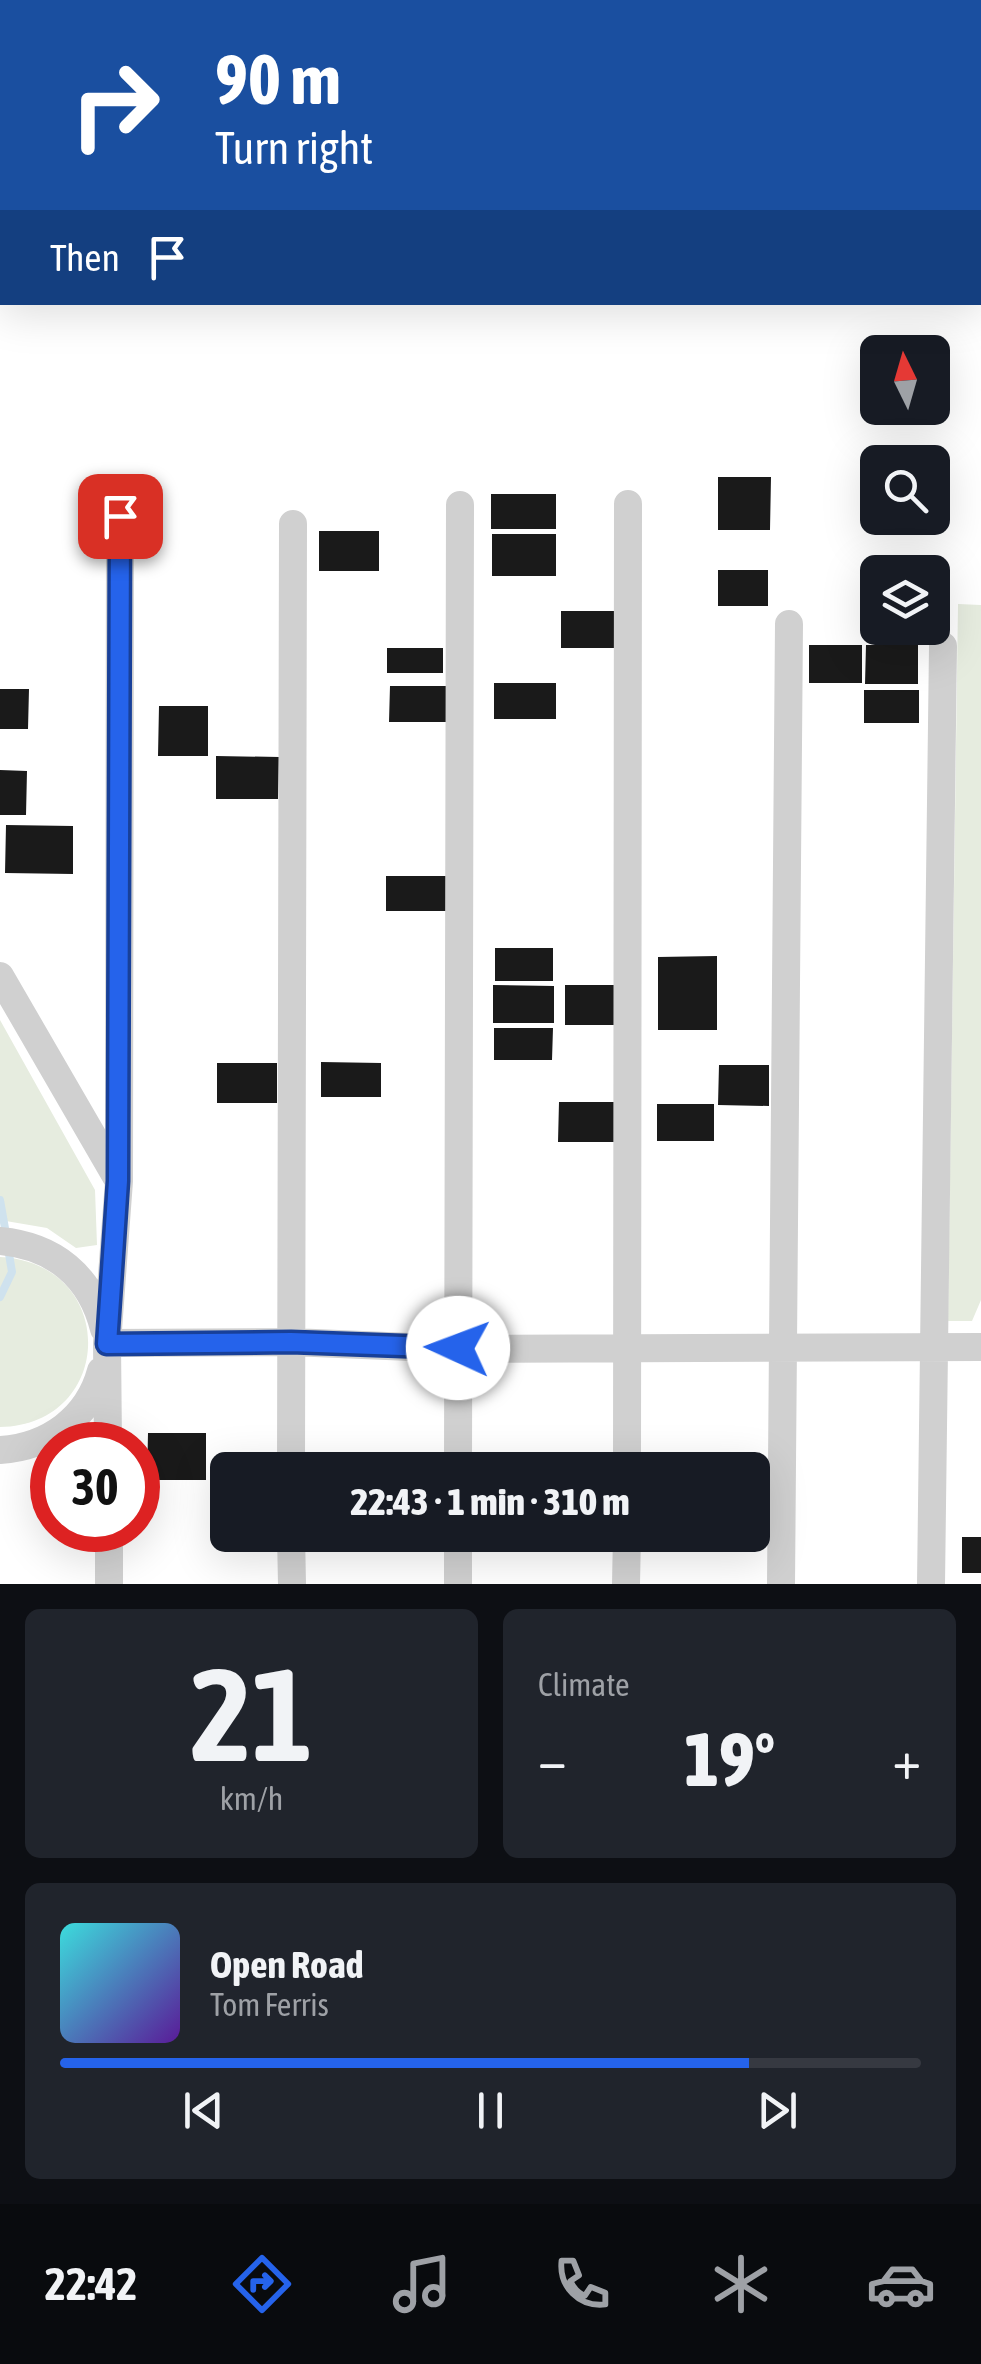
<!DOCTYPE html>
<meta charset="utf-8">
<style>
body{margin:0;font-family:"Asap Condensed",sans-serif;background:#20242c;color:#f1f3f6;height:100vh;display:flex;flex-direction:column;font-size:38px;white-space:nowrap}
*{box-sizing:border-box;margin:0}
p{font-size:32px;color:#9ea1a6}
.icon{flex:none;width:55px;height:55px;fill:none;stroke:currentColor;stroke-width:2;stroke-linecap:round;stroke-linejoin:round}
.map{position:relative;height:1584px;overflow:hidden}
.sheet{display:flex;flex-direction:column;gap:25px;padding:25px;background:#0d0f14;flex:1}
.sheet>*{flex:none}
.banner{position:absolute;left:0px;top:0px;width:982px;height:305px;box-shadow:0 10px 40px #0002;background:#1a4fa0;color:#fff;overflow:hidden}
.needle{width:65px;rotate:355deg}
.buttons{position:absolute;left:860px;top:335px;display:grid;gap:20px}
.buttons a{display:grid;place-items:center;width:90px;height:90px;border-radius:15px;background:#171b24;box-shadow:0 10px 40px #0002;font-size:50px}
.speed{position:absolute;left:30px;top:1422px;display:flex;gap:20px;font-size:50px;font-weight:700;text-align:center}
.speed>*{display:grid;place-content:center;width:130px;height:130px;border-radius:50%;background:#171b24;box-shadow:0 10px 40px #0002;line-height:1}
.speed .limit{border:15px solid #d22;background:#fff;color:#111}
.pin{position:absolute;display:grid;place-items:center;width:85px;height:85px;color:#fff;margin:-42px;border-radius:20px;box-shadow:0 5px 15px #0006}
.me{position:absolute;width:110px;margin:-55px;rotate:272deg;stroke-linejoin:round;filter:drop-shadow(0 0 8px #0008)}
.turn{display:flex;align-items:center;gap:35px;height:210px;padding:0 50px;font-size:45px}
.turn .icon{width:130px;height:130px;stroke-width:2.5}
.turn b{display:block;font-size:70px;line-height:85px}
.then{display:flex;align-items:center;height:95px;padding:0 50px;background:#0003;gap:20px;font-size:38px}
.big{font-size:75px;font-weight:800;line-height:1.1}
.sheet .card{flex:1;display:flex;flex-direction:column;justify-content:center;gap:15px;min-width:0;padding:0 35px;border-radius:15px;background:#20242c}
.sheet .dial{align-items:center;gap:0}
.dial b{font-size:130px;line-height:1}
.song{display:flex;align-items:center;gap:30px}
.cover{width:120px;height:120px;border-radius:15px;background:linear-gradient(135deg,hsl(180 70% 55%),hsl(270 70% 35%))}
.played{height:10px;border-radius:5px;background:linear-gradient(90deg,#2563eb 80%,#363941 80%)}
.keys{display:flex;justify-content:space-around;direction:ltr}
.heat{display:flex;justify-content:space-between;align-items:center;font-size:55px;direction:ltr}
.sheet .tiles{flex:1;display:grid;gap:25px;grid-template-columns:1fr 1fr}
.card:last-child{grid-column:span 2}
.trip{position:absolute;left:210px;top:1452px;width:560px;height:100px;border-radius:15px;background:#171b24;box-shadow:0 10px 40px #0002;font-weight:800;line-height:100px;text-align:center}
.tabs{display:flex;height:160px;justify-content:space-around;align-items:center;background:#090b0e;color:#9ea1a6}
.tabs .icon{width:70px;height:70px}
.tabs .selected{color:#2563eb}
.tabs b{font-size:45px;color:#f1f3f6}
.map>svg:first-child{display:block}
.green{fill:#e6ecdf}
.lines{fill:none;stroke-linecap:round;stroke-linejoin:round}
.stream{stroke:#cfe2ee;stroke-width:8}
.building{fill:#1a1a1a}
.minor{stroke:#d0d0d0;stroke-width:28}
.route-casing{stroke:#184099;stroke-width:25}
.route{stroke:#2563eb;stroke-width:18}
</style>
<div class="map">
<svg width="981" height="1584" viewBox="0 0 981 1584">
<rect width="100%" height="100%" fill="#fff"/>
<!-- green -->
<path class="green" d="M958 604 981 605V1300L972 1321H948Z
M0 1020 95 1190 97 1245 76 1248 47 1228 0 1220Z
M0 1257C119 1263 116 1425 0 1427Z"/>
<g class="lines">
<!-- stream -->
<path class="stream" d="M0 1200 6 1234
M0 1297 12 1272 8 1248"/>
</g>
<!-- building -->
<path class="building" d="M718 477H771L770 530H718Z
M491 494H556V529H491Z
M319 531H379V571H319Z
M492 534H556V576H492Z
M718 570H768V606H718Z
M561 611H618V648H561Z
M809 645H862V683H809Z
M866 645H918V684H865Z
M387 648H443V673H387Z
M494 683H556V719H494Z
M390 686H446V722H389Z
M0 689H29L28 729H0Z
M864 690H919V723H864Z
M159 706H208V756H158Z
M216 756 279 757 278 799H216Z
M0 770 27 771 26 815H0Z
M6 825 73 826V874L5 873Z
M386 876H447V911H386Z
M495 948H553V981H495Z
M717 956V1030H658V957Z
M493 985 554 986V1023H493Z
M565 985H622V1025H565Z
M494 1028H553L552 1060H494Z
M321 1062 381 1063V1097H321Z
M217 1063H277V1103H217Z
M719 1065H769V1106L718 1105Z
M559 1102H622L621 1142H558Z
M657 1104H714V1141H657Z
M148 1433H206V1480H147Z
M962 1537H981V1573H962Z"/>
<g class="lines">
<!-- minor -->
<path class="minor" d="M0 976 117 1178
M0 1241C54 1246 91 1276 104 1329
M107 1343 291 1342 458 1349 981 1347
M108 1445 107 1343 119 1181 120 516
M0 1450C48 1447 88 1419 101 1371
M291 1470 293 524
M458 1470 460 505
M627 1470 628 504
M109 1530V1584
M291 1535 292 1584
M458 1584V1535
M626 1584 627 1535
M781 1584 789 624
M931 1584 943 646"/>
</g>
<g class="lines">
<defs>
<path id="route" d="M120 516 118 1181 107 1344 291 1342 458 1348"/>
</defs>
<!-- route casing -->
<use href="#route" class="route-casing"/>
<!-- route -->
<use href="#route" class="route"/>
</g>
</svg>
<div class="buttons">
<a><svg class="needle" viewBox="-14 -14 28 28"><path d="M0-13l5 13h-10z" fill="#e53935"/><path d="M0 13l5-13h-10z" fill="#9ea1a6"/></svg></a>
<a><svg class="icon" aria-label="search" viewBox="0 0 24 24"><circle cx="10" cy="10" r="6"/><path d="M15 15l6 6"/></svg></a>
<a><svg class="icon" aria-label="layers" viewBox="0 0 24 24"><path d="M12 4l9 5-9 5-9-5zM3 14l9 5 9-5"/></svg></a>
</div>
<div class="speed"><div class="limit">30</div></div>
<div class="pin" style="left:120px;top:516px;background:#d93025"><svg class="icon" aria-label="arrive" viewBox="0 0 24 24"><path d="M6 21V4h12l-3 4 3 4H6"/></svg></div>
<svg class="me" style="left:458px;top:1348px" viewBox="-20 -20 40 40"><circle r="19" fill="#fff"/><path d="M0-13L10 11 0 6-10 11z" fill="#2563eb"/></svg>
<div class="trip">22:43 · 1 min · 310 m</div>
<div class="banner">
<div class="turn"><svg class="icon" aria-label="right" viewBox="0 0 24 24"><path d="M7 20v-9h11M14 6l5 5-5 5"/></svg><div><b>90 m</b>Turn right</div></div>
<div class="then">Then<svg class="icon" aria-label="arrive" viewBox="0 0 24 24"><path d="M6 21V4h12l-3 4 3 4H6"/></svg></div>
</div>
</div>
<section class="sheet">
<div class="tiles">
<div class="card dial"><b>21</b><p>km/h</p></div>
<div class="card"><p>Climate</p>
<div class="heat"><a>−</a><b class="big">19°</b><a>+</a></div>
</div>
<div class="card">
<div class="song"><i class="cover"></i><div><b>Open Road</b><p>Tom Ferris</p></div></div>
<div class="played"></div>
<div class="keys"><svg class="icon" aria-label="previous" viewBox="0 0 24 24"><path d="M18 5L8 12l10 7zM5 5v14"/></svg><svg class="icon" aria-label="pause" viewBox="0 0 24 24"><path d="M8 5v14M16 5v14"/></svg><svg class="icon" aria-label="next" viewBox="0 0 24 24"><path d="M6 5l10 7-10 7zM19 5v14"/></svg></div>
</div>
</div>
</section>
<nav class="tabs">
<b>22:42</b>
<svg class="icon selected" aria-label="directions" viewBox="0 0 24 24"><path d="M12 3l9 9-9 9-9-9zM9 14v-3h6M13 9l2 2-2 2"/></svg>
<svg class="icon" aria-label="music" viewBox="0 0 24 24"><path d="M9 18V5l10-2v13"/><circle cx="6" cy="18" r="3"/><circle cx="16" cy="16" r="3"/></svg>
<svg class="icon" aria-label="phone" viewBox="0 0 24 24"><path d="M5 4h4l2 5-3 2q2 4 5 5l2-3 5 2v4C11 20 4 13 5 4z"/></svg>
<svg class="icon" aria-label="climate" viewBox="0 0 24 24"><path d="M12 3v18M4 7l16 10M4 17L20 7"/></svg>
<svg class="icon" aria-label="car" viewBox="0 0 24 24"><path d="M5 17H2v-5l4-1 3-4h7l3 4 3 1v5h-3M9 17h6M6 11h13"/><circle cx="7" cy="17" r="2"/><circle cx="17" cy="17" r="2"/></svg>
</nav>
